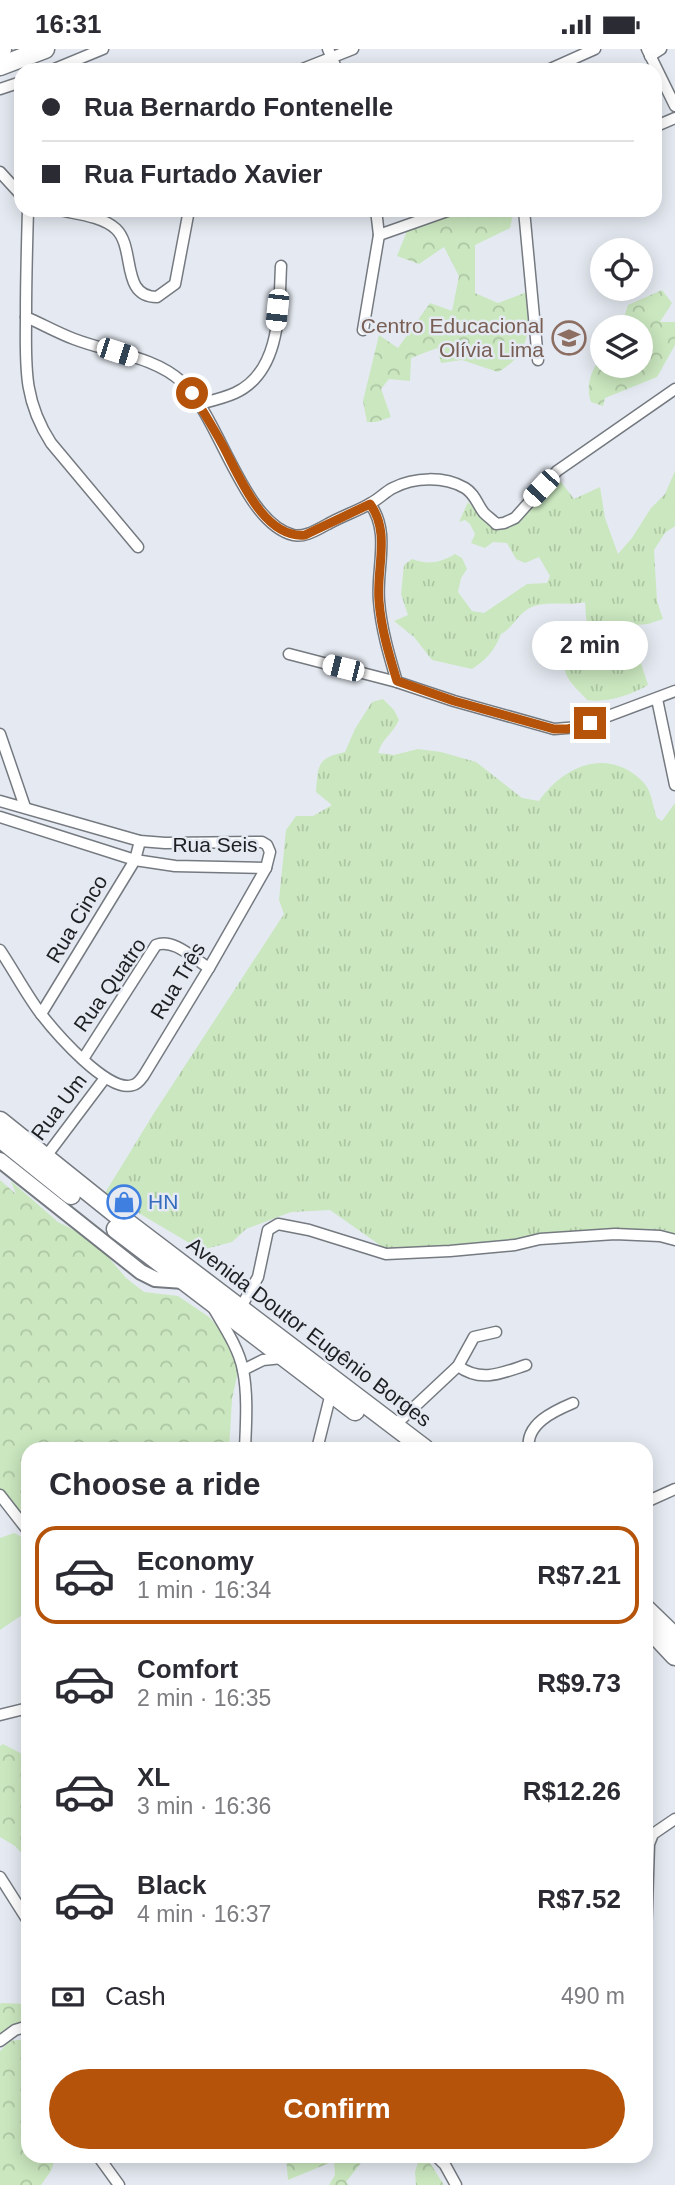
<!DOCTYPE html>
<html lang="en">
<head>
<meta charset="utf-8">
<style>
  body { margin:0; font-family:Arial,sans-serif; background:#f7f7f7; color:#2b2b33; height:100vh; display:flex; flex-direction:column; font-size:26px; white-space:nowrap }
  * { box-sizing:border-box; margin:0 }
  p { font-size:23px; color:#7c7c81 }
  .icon { flex:none; width:38px; height:38px; fill:none; stroke:currentColor; stroke-width:2; stroke-linecap:round; stroke-linejoin:round }
  .map { position:relative; flex:1; overflow:hidden }
  .sheet { position:absolute; left:21px; top:1393px; width:632px; height:721px; display:flex; flex-direction:column; background:#fff; border-radius:21px; box-shadow:0 4px 18px #0003 }
  .sheet>* { flex:none }
  .banner { position:absolute; left:14px; top:14px; width:648px; height:154px; border-radius:21px; box-shadow:0 4px 18px #0003; display:grid; align-content:center; height:154px; padding:0 28px; background:#fff }
  .tools { position:absolute; left:590px; top:189px; display:grid; gap:14px }
  .tools a { display:grid; place-items:center; width:63px; height:63px; border-radius:50%; background:#fff; box-shadow:0 4px 18px #0003; font-size:35px }
  .end { position:absolute; width:32px; height:32px; margin:-16px; border:9px solid #b45309; background:#fff; box-shadow:0 0 0 4px #fff }
  .from { border-radius:50% }
  .bubble { position:absolute; height:49px; border-radius:24px; background:#fff; box-shadow:0 4px 18px #0003; font-size:23px; font-weight:700; line-height:49px; text-align:center }
  .car { position:absolute; width:21px; height:42px; margin:-21px -10px; border-radius:9px; box-shadow:0 0 5px 2px #0007; background:linear-gradient(#fff 24%,#345 0 40%,#fff 0 76%,#345 0 86%,#fff 0) }
  .banner b { display:flex; align-items:center; gap:24px; height:66px; font-size:26px }
  .banner b+b { border-top:2px solid #e1e1e2 }
  .banner i { width:18px; height:18px; background:#2b2b33 }
  ul { padding:0; list-style:none }
  li { display:flex; align-items:center; gap:21px; height:98px; margin:0 14px 10px; padding:0 14px; border:4px solid transparent; border-radius:21px }
  li div { flex:1 }
  li b { display:block; font-size:26px }
  li em { font-style:normal; font-weight:700 }
  li.active { border-color:#b45309 }
  li>.icon { width:63px; height:63px; stroke-width:1.5 }
  h2 { padding:0 28px; font-size:32px; line-height:84px }
  .pay { display:flex; align-items:center; gap:18px; height:77px; padding:0 28px; font-size:26px }
  .pay p { margin-inline-start:auto }
  .button { display:flex; gap:14px; margin-top:auto; padding:14px 28px }
  .button a { flex:1; height:80px; border-radius:42px; background:#b45309; color:#fff; font-size:28px; font-weight:700; line-height:80px; text-align:center }
  .status { display:flex; justify-content:space-between; align-items:center; height:49px; padding:0 35px; background:#fff; direction:ltr }
  .status svg { height:19px; fill:currentColor }
  .map>svg:first-child { display:block }
  .green { fill:#cae7bf }
  .forest { fill:url(#forest-crowns) }
  .park { fill:url(#park-tufts) }
  .lines { fill:none; stroke-linecap:round; stroke-linejoin:round }
  .street-casing { stroke:#757a81; stroke-width:13 }
  .secondary-casing { stroke:#757a81; stroke-width:18 }
  .highway-casing { stroke:#757a81; stroke-width:21 }
  .street { stroke:#fff; stroke-width:10 }
  .secondary { stroke:#fff; stroke-width:14 }
  .highway { stroke:#fff; stroke-width:18 }
  .route { stroke:#b45309; stroke-width:9 }
  .labels { text-anchor:middle; stroke-width:5; stroke-linejoin:round; paint-order:stroke }
  .education-label { font-size:21px; fill:#785e54; stroke:#e5eaf2; text-anchor:end }
  .street-label { font-size:21px; fill:#1d1f22; stroke:#e5eaf2 }
  .shop-label { font-size:21px; fill:#366cbe; stroke:#e5eaf2; text-anchor:start }
</style>
</head>
<body>
<div class="status"><b>16:31</b><svg viewBox="0 0 49 12"><path d="M0 12V9h3v3zM5 12V6h3v6zM10 12V3h3v9zM15 12V0h3v12zM26 1h20v11H26zM47 4h2v5h-2z"/></svg></div>
<div class="map">
<svg width="675" height="2136" viewBox="0 0 675 2136">
  <defs>
    <pattern id="forest-crowns" width="20" height="18" patternUnits="userSpaceOnUse" patternTransform="scale(1.75)"><rect width="20" height="18" fill="#cae7bf"/><path d="M2 6a3 3 0 1 1 6 0M12 15a3 3 0 1 1 6 0" fill="none" stroke="#adc6a4"/></pattern>
    <pattern id="park-tufts" width="24" height="20" patternUnits="userSpaceOnUse" patternTransform="scale(1.75)"><rect width="24" height="20" fill="#cae7bf"/><path d="M3 7l-1-3M5 7V3M7 7l1-3M15 17l-1-3M17 17v-4M19 17l1-3" fill="none" stroke="#adc6a4"/></pattern>
  </defs>
  <rect width="100%" height="100%" fill="#e5eaf2"/>
  <polygon class="green" points="14,1484 28,1491 28,1562 0,1581 0,1489"/>
  <g class="forest">
    <path d="M468,161h46l-4,18 -35,17v48l23,10 29,-11c3,35 5,61 -29,80l-36,-12 -21,3 -4,-15 -26,10 -1,23 -21,-2 -8,10 10,28 -15,5h-9l-4,-21 16,-66 19,13 32,-45 22,8 7,-35 -15,-29 -25,17 -22,-8 10,-25z"/>
    <path d="M662,241l10,13 -12,19h15v23l-18,32 -52,21 -2,8 -12,-4c-6,-18 1,-32 11,-47v11h38v-39h-19l7,-22z"/>
    <polygon points="0,1131 16,1145 11,1132 58,1173 94,1191 126,1229 144,1243 178,1247 209,1268 217,1277 230,1299 238,1322 232,1350 229,1400 28,1400 28,1477 0,1441"/>
    <polygon points="3,1695 28,1708 28,1811 15,1797 0,1788 0,1697"/>
    <polygon points="2,1954 27,1955 28,1972 11,1980 0,1988 0,1955"/>
    <polygon points="28,1990 28,2107 56,2107 51,2122 41,2136 0,2136 0,2002 10,1992"/>
    <polygon points="286,2107 373,2107 361,2114 346,2133 349,2136 329,2136 335,2126 334,2112 288,2131"/>
    <polygon points="420,2107 428,2111 444,2136 416,2136 415,2123"/>
  </g>
  <g class="park">
    <path d="M675,422v55l-10,7 -11,17 3,51 6,18 -15,5 -24,2 -1,10 15,18 10,31c-17,10 -41,18 -61,15 -6,-7 -14,-14 -19,-22 -11,-17 6,-38 19,-49l-2,-27c-18,5 -43,-4 -60,9 -9,7 -13,17 -24,23 -6,16 -15,26 -29,35l-40,-9 -18,-23 -20,-16 14,-6 -7,-21 3,-29 8,-6c16,6 28,4 43,-5l7,4 5,11 -6,9 -3,14 14,19 12,2 43,-29 20,-1 3,-7 -11,-19 -14,6 -9,-4 -9,-16 -14,-1 -8,6 -14,-5 4,-9 -5,-10 -5,-4 -6,2 9,-20 14,14 26,5c16,-17 29,-35 53,-39l13,17 26,-12 5,31 13,36 14,-16 19,-30 14,-14z"/>
    <path d="M383,650l11,11 5,10c-6,13 -17,19 -21,33l16,2 24,-6 23,3 35,10 46,36 17,3c26,-37 71,-54 105,-18 9,10 8,24 13,35l5,3 13,-18v432l-11,-5 -127,6 -71,11 -68,4 -14,-3 -54,-38 -39,2 -45,17 -14,13 -31,8 -96,-57 49,-80 130,-199 -5,-14 7,-70 10,-14h17l19,-11 -16,-13c2,-27 1,-34 29,-40l10,-23 17,-27z"/>
  </g>
  <g class="lines">
    <defs>
      <g id="street">
        <polyline points="328,0 337,21"/>
        <polyline points="647,0 675,57"/>
        <polyline points="650,7 661,0"/>
        <polyline points="52,21 103,0"/>
        <polyline points="300,21 353,0"/>
        <polyline points="548,21 595,0"/>
        <polyline points="0,40 21,33"/>
        <polyline points="654,78 675,69"/>
        <polyline points="0,123 21,146"/>
        <path d="M28,161c-1,34 -2,68 -2,103 0,50 -4,85 25,130l87,104"/>
        <path d="M59,161c17,4 43,6 57,19 20,19 4,68 41,68l18,-13 14,-74"/>
        <polyline points="524,161 538,311"/>
        <polyline points="379,186 450,161"/>
        <path d="M26,268c16,7 32,16 48,22 36,14 80,17 108,43 38,36 61,140 111,153 12,3 25,-6 35,-11 14,-8 30,-13 43,-21 8,-4 14,-11 22,-15 21,-11 51,-12 72,0 10,6 12,16 19,25 4,4 9,7 12,11l8,-1 11,-5 42,-47 118,-82"/>
        <polyline points="363,281 379,186 376,161"/>
        <path d="M199,355c12,-3 25,-6 36,-11 46,-21 44,-84 46,-127"/>
        <path d="M370,455c21,28 6,65 9,97 2,27 10,54 18,81"/>
        <polyline points="289,605 397,633 454,652 554,680 579,678 675,642"/>
        <polyline points="657,650 675,736"/>
        <polyline points="0,685 25,758"/>
        <path d="M0,752l140,40 25,2 97,-1 5,3 3,7 -4,16 -57,100 -65,107c-3,4 -6,9 -11,10 -25,9 -78,-53 -92,-71 -15,-20 -27,-43 -41,-64"/>
        <polyline points="0,768 135,811 175,817 266,819"/>
        <polyline points="41,965 135,811 140,792"/>
        <path d="M83,1010l73,-114c18,-7 38,14 53,23"/>
        <polyline points="44,1110 105,1029"/>
        <polyline points="241,1258 258,1228 268,1181 278,1175 309,1181 386,1205 450,1202 515,1196 540,1190 615,1185 660,1187 675,1191"/>
        <path d="M214,1260c11,19 25,40 29,61 5,25 3,54 2,79"/>
        <path d="M458,1317c23,17 44,7 68,-1"/>
        <polyline points="243,1321 263,1311 282,1309"/>
        <polyline points="394,1377 458,1317 474,1288 496,1283"/>
        <polyline points="317,1400 331,1344"/>
        <path d="M529,1400c-4,-25 25,-38 44,-46"/>
        <polyline points="0,1446 28,1482"/>
        <polyline points="646,1453 675,1440"/>
        <polyline points="0,1666 28,1659"/>
        <polyline points="0,1828 28,1872"/>
        <polyline points="646,1888 649,1795 653,1785 675,1770"/>
        <polyline points="0,1992 15,1981 28,1977"/>
        <polyline points="98,2107 119,2136"/>
        <polyline points="436,2107 445,2116 456,2136"/>
      </g>
      <polyline id="secondary" points="0,1111 141,1223 155,1230 184,1232"/>
      <g id="highway">
        <polyline points="0,1 2,0"/>
        <polyline points="0,17 45,0"/>
        <polyline points="0,1072 121,1169 425,1400"/>
        <polyline points="0,1089 71,1146"/>
        <polyline points="116,1180 355,1362"/>
        <polyline points="646,1560 675,1588"/>
        <polyline points="646,1576 675,1607"/>
      </g>
    </defs>
    <use href="#street" class="street-casing"/>
    <use href="#secondary" class="secondary-casing"/>
    <use href="#highway" class="highway-casing"/>
    <use href="#street" class="street"/>
    <use href="#secondary" class="secondary"/>
    <use href="#highway" class="highway"/>
  </g>
  <g class="lines">
    <path class="route" d="M192,344c10,17 21,34 30,51 17,31 41,95 83,91l65,-31c21,28 6,65 9,97 2,27 10,54 18,80l57,20 100,28h13l23,-6"/>
  </g>
  <defs>
    <symbol id="school-ring" viewBox="-11 -11 22 22"><circle r="9.5" fill="#e5eaf2" stroke="#8d6e63" stroke-width="1.5"/><path d="M0-5L7-2L0 1L-7-2ZM-4 1L0 2.5L4 1V4Q0 6-4 4Z" fill="#8d6e63"/></symbol>
    <symbol id="shop-ring" viewBox="-11 -11 22 22"><circle r="9.5" fill="#e5eaf2" stroke="#3f7fe0" stroke-width="1.5"/><path d="M-5-2.5h2.3a2.7 3.5 0 0 1 5.4 0H5L5.5 6h-11ZM-1.5-2.5h3a1.5 2.3 0 0 0-3 0Z" fill="#3f7fe0"/></symbol>
  </defs>
  <g fill-rule="evenodd">
    <use href="#school-ring" x="550" y="270" width="38" height="38"/>
    <use href="#shop-ring" x="105" y="1134" width="38" height="38"/>
  </g>
  <g class="labels">
    <g class="education-label">
      <text x="544" y="284">Centro Educacional<tspan x="544" dy="24">Olívia Lima</tspan></text>
    </g>
    <g class="street-label">
      <text x="215" y="803">Rua Seis</text>
      <text transform="translate(77 870) rotate(-59)" y="7">Rua Cinco</text>
      <text transform="translate(178 932) rotate(-59)" y="7">Rua Três</text>
      <text transform="translate(110 936) rotate(-55)" y="7">Rua Quatro</text>
      <text transform="translate(59 1058) rotate(-53)" y="7">Rua Um</text>
      <text transform="translate(309 1283) rotate(37)" y="7">Avenida Doutor Eugênio Borges</text>
    </g>
    <g class="shop-label">
      <text x="148" y="1160">HN</text>
    </g>
  </g>
</svg>
<div class="tools">
<a><svg class="icon" aria-label="locate" viewBox="0 0 24 24"><circle cx="12" cy="12" r="6"/><path d="M12 2v4M12 18v4M2 12h4M18 12h4"/></svg></a>
<a><svg class="icon" aria-label="layers" viewBox="0 0 24 24"><path d="M12 4l9 5-9 5-9-5zM3 14l9 5 9-5"/></svg></a>
</div>
<i class="end from" style="left:192px;top:344px"></i>
<i class="end" style="left:590px;top:674px"></i>
<div class="bubble" style="left:532px;top:572px;width:116px">2 min</div>
<i class="car" style="left:277px;top:261px;rotate:186deg"></i>
<i class="car" style="left:117px;top:303px;rotate:108deg"></i>
<i class="car" style="left:541px;top:439px;rotate:223deg"></i>
<i class="car" style="left:343px;top:619px;rotate:284deg"></i>
<div class="banner">
<b><i class="from"></i>Rua Bernardo Fontenelle</b>
<b><i></i>Rua Furtado Xavier</b>
</div>
<section class="sheet">
<h2>Choose a ride</h2>
<ul>
<li class="active"><svg class="icon" aria-label="car" viewBox="0 0 24 24"><path d="M5 17H2v-5l4-1 3-4h7l3 4 3 1v5h-3M9 17h6M6 11h13"/><circle cx="7" cy="17" r="2"/><circle cx="17" cy="17" r="2"/></svg><div><b>Economy</b><p>1 min · 16:34</p></div><em>R$7.21</em></li>
<li><svg class="icon" aria-label="car" viewBox="0 0 24 24"><path d="M5 17H2v-5l4-1 3-4h7l3 4 3 1v5h-3M9 17h6M6 11h13"/><circle cx="7" cy="17" r="2"/><circle cx="17" cy="17" r="2"/></svg><div><b>Comfort</b><p>2 min · 16:35</p></div><em>R$9.73</em></li>
<li><svg class="icon" aria-label="car" viewBox="0 0 24 24"><path d="M5 17H2v-5l4-1 3-4h7l3 4 3 1v5h-3M9 17h6M6 11h13"/><circle cx="7" cy="17" r="2"/><circle cx="17" cy="17" r="2"/></svg><div><b>XL</b><p>3 min · 16:36</p></div><em>R$12.26</em></li>
<li><svg class="icon" aria-label="car" viewBox="0 0 24 24"><path d="M5 17H2v-5l4-1 3-4h7l3 4 3 1v5h-3M9 17h6M6 11h13"/><circle cx="7" cy="17" r="2"/><circle cx="17" cy="17" r="2"/></svg><div><b>Black</b><p>4 min · 16:37</p></div><em>R$7.52</em></li>
</ul>
<div class="pay"><svg class="icon" aria-label="cash" viewBox="0 0 24 24"><path d="M3 7h18v10H3z"/><circle cx="12" cy="12" r="2"/></svg>Cash<p>490 m</p></div>
<div class="button"><a>Confirm</a></div>
</section>
</div>
</body>
</html>
